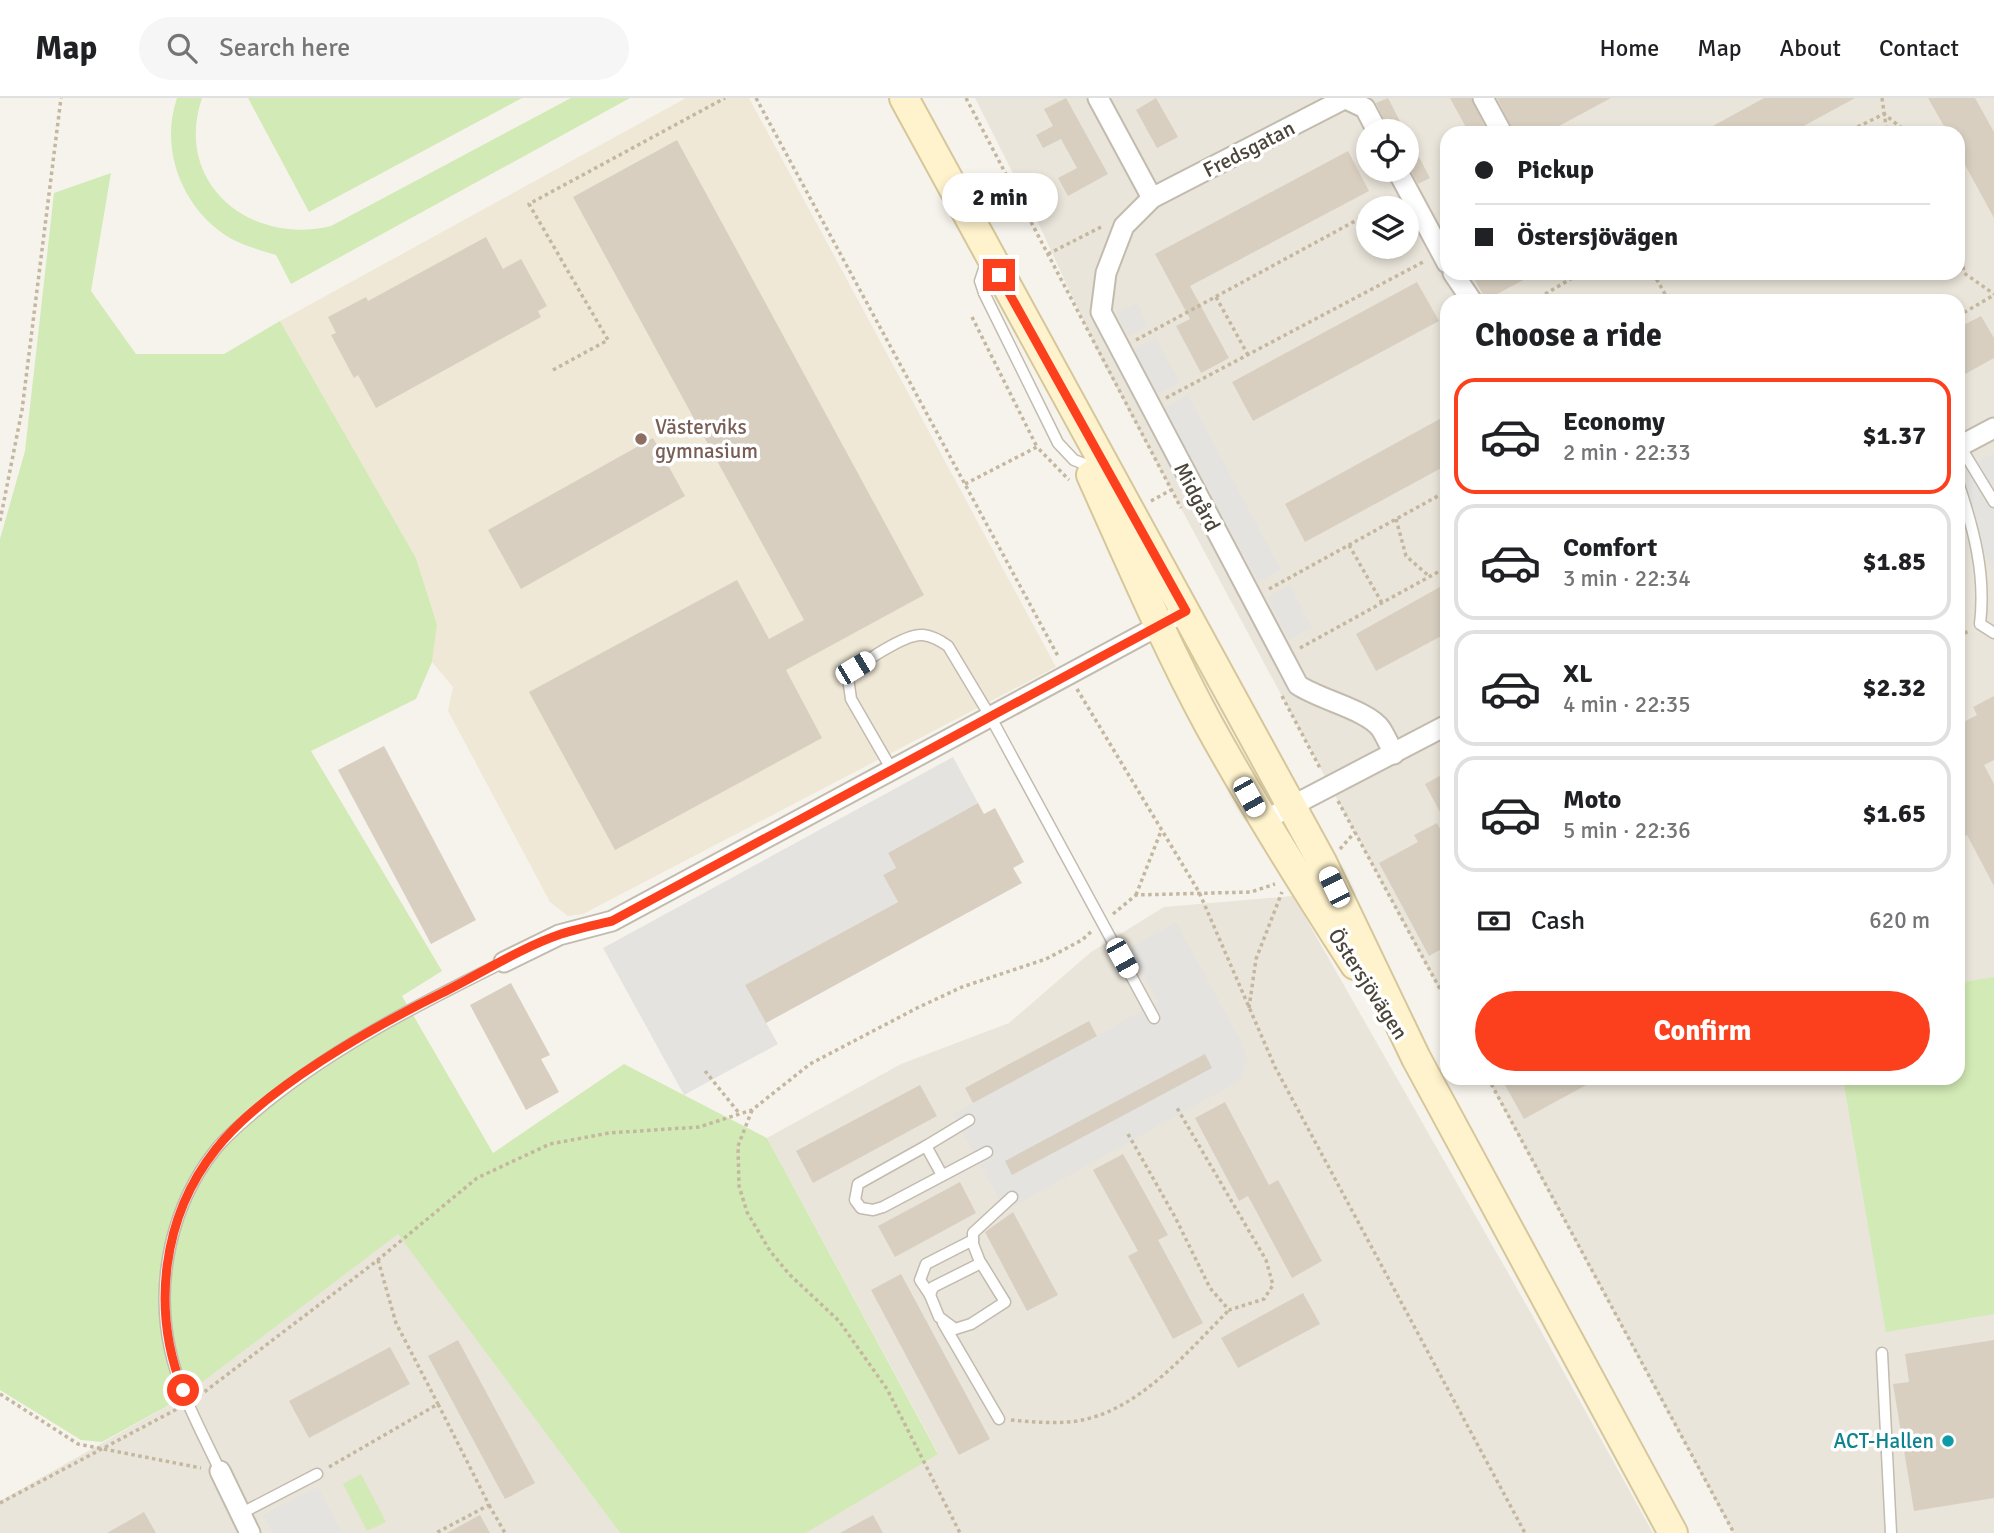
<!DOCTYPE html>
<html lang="en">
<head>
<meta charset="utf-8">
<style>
  body { margin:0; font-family:Signika,sans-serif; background:#f6f6f6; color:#202124; height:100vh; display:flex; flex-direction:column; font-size:26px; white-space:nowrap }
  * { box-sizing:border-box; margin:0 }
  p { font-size:23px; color:#757577 }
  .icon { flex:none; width:38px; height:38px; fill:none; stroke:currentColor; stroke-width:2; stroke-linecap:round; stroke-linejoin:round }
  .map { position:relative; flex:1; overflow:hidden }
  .side { position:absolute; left:1440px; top:196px; width:525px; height:791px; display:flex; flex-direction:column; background:#fff; border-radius:21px; box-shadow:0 4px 10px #0003 }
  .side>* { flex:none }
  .top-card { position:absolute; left:1440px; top:28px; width:525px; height:154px; border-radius:21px; box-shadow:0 4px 10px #0003; display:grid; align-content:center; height:154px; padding:0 35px; background:#fff }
  .tools { position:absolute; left:1356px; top:21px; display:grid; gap:14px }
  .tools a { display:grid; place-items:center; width:63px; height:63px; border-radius:50%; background:#fff; box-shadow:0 4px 10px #0003; font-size:35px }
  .end { position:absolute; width:32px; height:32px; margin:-16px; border:9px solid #fc3f1d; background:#fff; box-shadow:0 0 0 4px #fff }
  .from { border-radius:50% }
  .bubble { position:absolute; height:49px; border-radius:24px; background:#fff; box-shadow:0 4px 10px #0003; font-size:23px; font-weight:700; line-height:49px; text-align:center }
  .car { position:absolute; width:21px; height:42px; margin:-21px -10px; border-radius:9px; box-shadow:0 0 5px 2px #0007; background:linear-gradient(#fff 24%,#345 0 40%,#fff 0 76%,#345 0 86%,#fff 0) }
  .top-card b { display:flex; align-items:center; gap:24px; height:66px; font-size:26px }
  .top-card b+b { border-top:2px solid #e0e0e0 }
  .top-card i { width:18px; height:18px; background:#202124 }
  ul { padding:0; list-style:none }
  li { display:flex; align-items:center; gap:21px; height:116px; margin:0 14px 10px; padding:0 21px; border:4px solid #e0e0e0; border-radius:21px }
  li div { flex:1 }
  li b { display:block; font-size:26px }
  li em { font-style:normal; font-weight:700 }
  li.selected { border-color:#fc3f1d }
  li>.icon { width:63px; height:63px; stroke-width:1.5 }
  h2 { padding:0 35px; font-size:32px; line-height:84px }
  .pay { display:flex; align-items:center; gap:18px; height:77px; padding:0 35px; font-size:26px }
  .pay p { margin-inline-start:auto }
  .button { display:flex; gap:14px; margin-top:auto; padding:14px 35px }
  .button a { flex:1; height:80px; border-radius:42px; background:#fc3f1d; color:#fff; font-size:28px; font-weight:700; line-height:80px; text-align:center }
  header { display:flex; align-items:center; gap:42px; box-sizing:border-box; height:98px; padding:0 35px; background:#fff; border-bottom:2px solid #e0e0e0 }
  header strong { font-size:33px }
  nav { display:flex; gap:38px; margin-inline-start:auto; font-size:24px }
  .search { width:490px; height:63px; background:#f6f6f6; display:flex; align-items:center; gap:18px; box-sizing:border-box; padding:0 24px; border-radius:38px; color:#757577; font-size:26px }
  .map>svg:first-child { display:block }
  .residential { fill:#eae5da; fill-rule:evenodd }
  .education { fill:#efe8d6 }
  .green { fill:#d2eab5 }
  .parking { fill:#e5e3e0 }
  .building { fill:#d8cfc1 }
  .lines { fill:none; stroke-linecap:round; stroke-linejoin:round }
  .lane-casing { stroke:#c2bbae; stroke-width:13 }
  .street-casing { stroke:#c2bbae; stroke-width:23 }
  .secondary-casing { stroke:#d6c79b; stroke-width:32 }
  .path { stroke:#c4b79f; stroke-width:3.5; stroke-dasharray:3.5 3.5; stroke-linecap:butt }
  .lane { stroke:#fff; stroke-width:10 }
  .street { stroke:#fff; stroke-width:19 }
  .secondary { stroke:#fff3cd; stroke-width:28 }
  .route { stroke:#fc3f1d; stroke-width:9 }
  .education-dot { fill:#8d6e63; stroke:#fff; stroke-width:2.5 }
  .culture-dot { fill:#0f9aa8; stroke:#fff; stroke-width:2.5 }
  .labels { text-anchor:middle; stroke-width:7; stroke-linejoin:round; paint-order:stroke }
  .street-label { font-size:21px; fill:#4b4439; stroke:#fff }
  .education-label { font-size:21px; fill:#785e54; stroke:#fff; text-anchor:start }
  .culture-label { font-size:21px; fill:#0d838f; stroke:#fff; text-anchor:end }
</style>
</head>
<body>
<header>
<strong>Map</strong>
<div class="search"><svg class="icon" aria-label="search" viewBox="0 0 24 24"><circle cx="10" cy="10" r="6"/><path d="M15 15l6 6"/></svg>Search here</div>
<nav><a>Home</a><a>Map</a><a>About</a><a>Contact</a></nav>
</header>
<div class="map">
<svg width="1994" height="1435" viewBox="0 0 1994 1435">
  <rect width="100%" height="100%" fill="#f6f3ec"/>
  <g class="residential">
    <path d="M975,0h1019v1435h-261l-246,-455h471v-777h-511v703l-346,-645 -60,-130zM1368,33h39v39h-39zM1447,35h511v140h-511zM1368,110h39v39h-39z"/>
    <polygon points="1293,798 1531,1215 1653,1435 806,1435 938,1355 767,1040 901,966 1009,925 1091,854 1164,809"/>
    <polygon points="398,1135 620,1435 0,1435 0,1403 180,1301"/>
  </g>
  <polygon class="education" points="686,0 749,0 1056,569 583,816 568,818 550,804 448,613 453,589 432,564 437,525 416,460 280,223"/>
  <g class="green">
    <path d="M177,0h25c-29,85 48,148 129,128l240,-128h59l-339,186 -15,-29c-16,-5 -32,-9 -46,-17 -47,-28 -71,-88 -53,-140z"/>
    <polygon points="248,0 522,0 309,114"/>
    <polygon points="111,75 91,193 136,256 224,256 280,223 416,460 437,526 432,564 416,601 311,653 442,873 402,898 493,1055 624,966 767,1040 938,1356 806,1435 620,1435 398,1136 180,1301 102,1344 81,1342 0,1292 0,441 25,353 54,95"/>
    <polygon points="1994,879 1994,1216 1886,1234 1843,980 1958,980 1958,885"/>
    <polygon points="361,1376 386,1424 367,1433 343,1386"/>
  </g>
  <g class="parking">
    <polygon points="1137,205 1148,228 1128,238 1116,215"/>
    <polygon points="1155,240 1180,284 1158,296 1133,252"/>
    <polygon points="1188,297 1281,472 1258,484 1165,310"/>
    <polygon points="1994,355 1994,474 1958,402 1958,374"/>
    <polygon points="1290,487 1312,530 1289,542 1267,499"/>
    <polygon points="953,659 978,705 888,755 896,770 883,777 898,804 745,887 778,946 684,997 603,850"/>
    <polygon points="1176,824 1242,945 1247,961 1241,982 1005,1113 953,1016 1158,904 1129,850"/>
    <polygon points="318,1389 342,1435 273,1435 263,1417"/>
  </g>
  <g class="building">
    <polygon points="1066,0 1108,76 1068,98 1058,80 1077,70 1061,41 1043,50 1036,37 1053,28 1044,11"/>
    <polygon points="1156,0 1178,39 1157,50 1136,12"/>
    <polygon points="1388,0 1405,33 1389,33 1376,5"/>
    <polygon points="1450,0 1471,0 1488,35 1469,35"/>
    <polygon points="1497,0 1611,0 1546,35 1514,35"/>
    <polygon points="1764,0 1855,0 1791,35 1700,35"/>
    <polygon points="1928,0 1975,0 1994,34 1994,120 1958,54 1958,35 1948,35"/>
    <polygon points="1407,36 1430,80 1418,86 1407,65"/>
    <polygon points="677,42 924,497 786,572 822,640 615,752 529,594 737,482 769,541 804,522 573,99"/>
    <polygon points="1348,53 1369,93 1190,188 1229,260 1201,275 1176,228 1190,221 1155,156"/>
    <polygon points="486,139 503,171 521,161 547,208 538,213 541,219 376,310 358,277 354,280 331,237 336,235 328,219 366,199 368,203"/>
    <polygon points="1471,175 1536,175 1486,202"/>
    <polygon points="1417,184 1439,223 1253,323 1232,284"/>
    <polygon points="1981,218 1994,240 1994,260 1958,280 1958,230"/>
    <polygon points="1447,317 1447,367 1305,444 1285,406"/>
    <polygon points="653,340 685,398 521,491 488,432"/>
    <polygon points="1447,485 1447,535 1376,573 1356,536"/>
    <polygon points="1994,598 1994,662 1984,667 1994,686 1994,788 1967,737 1958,741 1958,627 1977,617 1973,609"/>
    <polygon points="384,648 476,822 431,846 338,672"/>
    <polygon points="1447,674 1447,727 1425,686"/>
    <polygon points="978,705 984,716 995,710 1024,764 1013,770 1022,785 766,925 745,887 898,804 883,777 896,770 888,755"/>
    <polygon points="1437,725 1447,745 1447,848 1429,858 1379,765 1418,744 1414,737"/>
    <polygon points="511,885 550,957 541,961 559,994 526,1012 470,907"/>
    <polygon points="1089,923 1097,938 973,1005 965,990"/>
    <polygon points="1205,956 1212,970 1012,1077 1005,1063"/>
    <polygon points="1501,980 1599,980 1524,1021"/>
    <polygon points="920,987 937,1018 813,1085 796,1053"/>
    <polygon points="1225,1004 1269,1087 1278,1082 1322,1163 1292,1180 1248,1098 1239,1103 1195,1020"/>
    <polygon points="1123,1056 1168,1137 1158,1142 1203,1225 1173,1241 1128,1158 1138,1153 1093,1072"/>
    <polygon points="960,1084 976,1115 895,1159 878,1128"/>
    <polygon points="1013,1114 1058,1197 1027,1213 985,1134"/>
    <polygon points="901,1176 990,1341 959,1357 871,1192"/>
    <polygon points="1303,1195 1320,1226 1238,1270 1221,1240"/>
    <polygon points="458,1242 535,1385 505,1401 428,1258"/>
    <polygon points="1994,1242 1994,1400 1914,1413 1893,1286 1909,1284 1905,1256"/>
    <polygon points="390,1249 410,1286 309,1340 289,1303"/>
    <polygon points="144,1414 156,1435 107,1435"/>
    <polygon points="480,1417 490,1435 447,1435"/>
    <polygon points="873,1417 883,1435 840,1435"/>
  </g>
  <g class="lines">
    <defs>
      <g id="lane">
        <polyline points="987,162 980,183 984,195 1058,345 1074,362 1087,367"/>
        <polyline points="1960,348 1994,404"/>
        <path d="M1958,384c16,48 28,92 22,142l14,9"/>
        <path d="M892,672l-41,-71 -3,-21c10,-14 58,-45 75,-43 10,1 18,6 25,11l42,70 164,302"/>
        <polyline points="926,1048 969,1022"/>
        <polyline points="942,1077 926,1048 858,1086 855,1102 861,1110 873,1112 883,1109 987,1054"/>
        <polyline points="981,1165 933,1189 930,1197 939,1219 955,1231 971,1226 1005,1204 981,1165 980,1164 973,1146 973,1135 1012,1099"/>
        <polyline points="930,1197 920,1182 926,1166 973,1142"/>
        <polyline points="943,1225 999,1321"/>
        <polyline points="1882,1255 1891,1435"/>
        <path d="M220,1373c-18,-39 -41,-79 -50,-122 -15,-69 2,-145 46,-200 15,-18 33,-32 51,-47 72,-58 155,-99 237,-140"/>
        <polyline points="240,1416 317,1376"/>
      </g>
      <g id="street">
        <polyline points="1098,0 1152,100"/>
        <path d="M1346,0l-194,100 -28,28 -5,13 -13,34 -5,39 197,373c22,15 70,25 83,44 5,8 9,17 13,25"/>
        <polyline points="1483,0 1502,35"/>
        <polyline points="1346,1 1365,10 1377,33"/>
        <polyline points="1397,72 1447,165"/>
        <polyline points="1453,175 1472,203"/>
        <polyline points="1958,349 1994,330"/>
        <polyline points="1263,723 1447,627"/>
        <polyline points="504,864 559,837 612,823 1186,513"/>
        <polyline points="220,1373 250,1435"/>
      </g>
      <g id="secondary">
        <polyline points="904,0 1322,764 1416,960 1673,1435"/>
        <path d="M1091,377c38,84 74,169 118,250 45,82 95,161 146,240"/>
      </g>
    </defs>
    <use href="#lane" class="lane-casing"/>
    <use href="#street" class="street-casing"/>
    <use href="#secondary" class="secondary-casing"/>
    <g class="path">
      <polyline points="756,0 1059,560"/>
      <polyline points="966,0 1181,410"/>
      <polyline points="1882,0 1887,35"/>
      <polyline points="1845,35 1884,16 1908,35"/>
      <polyline points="1379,110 1392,103"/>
      <polyline points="1958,127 1964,175 1994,196"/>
      <polyline points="1048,156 1103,128"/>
      <polyline points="1653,175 1669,203"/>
      <polyline points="1216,199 1248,257"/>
      <polyline points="1533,203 1581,175"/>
      <polyline points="1958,218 1994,197"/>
      <polyline points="972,219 1037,349"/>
      <polyline points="1136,242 1368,116"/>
      <polyline points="553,272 608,242 529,106 725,0"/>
      <polyline points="1166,300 1425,163"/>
      <polyline points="965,386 1037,349 1069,382"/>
      <polyline points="1151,403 1171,392"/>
      <polyline points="1396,421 1406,458 1430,479"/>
      <polyline points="0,423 22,312 61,0"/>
      <polyline points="1349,447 1382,505"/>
      <polyline points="1269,491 1447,393"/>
      <polyline points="1958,538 1969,533"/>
      <polyline points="1300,550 1447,469"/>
      <polyline points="1077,591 1199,794 1275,969 1525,1435"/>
      <polyline points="1282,598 1321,672"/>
      <polyline points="1338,703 1447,904"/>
      <polyline points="1340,751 1355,734"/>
      <polyline points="1136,797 1161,733"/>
      <polyline points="1113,816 1136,797 1251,794 1275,786"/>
      <polyline points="1249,910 1256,861 1282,794"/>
      <polyline points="705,973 739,1015"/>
      <polyline points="1488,980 1734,1435"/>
      <polyline points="752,1012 738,1048 739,1088 747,1114 770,1153 789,1176 839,1223 887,1291 960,1435"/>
      <polyline points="1128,1036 1175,1119 1210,1190 1229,1212 1264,1201 1273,1187 1266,1162 1177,1010"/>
      <polyline points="378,1162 396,1225 438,1306"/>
      <polyline points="0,1296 78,1346 201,1370"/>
      <polyline points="199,1298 374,1165 477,1080 550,1046 609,1035 699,1029 752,1012 810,966 917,910 962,889 1046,861 1082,842 1093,832"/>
      <path d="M1011,1322c22,2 44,4 66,1 62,-10 110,-69 152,-111"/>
      <polyline points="329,1369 438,1306 489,1407 436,1435"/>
      <polyline points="0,1405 177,1311"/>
      <polyline points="489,1407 505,1435"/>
    </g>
    <use href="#lane" class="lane"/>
    <use href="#street" class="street"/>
    <use href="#secondary" class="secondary"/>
  </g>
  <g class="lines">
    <path class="route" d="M183,1292c-32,-80 -21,-173 33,-241 47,-60 157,-122 226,-156 38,-19 78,-45 119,-59 16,-5 34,-9 51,-13l574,-310 -187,-336"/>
  </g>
  <circle class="education-dot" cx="641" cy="341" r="7"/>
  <circle class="culture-dot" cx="1948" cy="1343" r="7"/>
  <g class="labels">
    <g class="street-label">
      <text transform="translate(1249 51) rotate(-27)" y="7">Fredsgatan</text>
      <text transform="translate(1197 399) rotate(62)" y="7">Midgård</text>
      <text transform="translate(1368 886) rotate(57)" y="7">Östersjövägen</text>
    </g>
    <g class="education-label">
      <text x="655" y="336">Västerviks<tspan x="655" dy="24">gymnasium</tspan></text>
    </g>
    <g class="culture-label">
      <text x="1934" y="1350">ACT-Hallen</text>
    </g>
  </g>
</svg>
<div class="tools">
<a><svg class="icon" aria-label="locate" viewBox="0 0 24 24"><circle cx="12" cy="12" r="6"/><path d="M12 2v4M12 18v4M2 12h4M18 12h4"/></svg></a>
<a><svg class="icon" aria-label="layers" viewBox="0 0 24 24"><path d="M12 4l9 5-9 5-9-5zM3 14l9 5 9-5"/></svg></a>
</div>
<i class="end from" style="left:183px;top:1292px"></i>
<i class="end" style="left:999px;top:177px"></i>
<div class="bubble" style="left:942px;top:75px;width:116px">2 min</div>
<i class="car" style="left:855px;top:570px;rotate:59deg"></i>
<i class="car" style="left:1249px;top:699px;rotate:151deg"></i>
<i class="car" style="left:1334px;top:789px;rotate:334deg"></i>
<i class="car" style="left:1122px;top:860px;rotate:151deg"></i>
<div class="top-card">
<b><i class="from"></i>Pickup</b>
<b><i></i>Östersjövägen</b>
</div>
<section class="side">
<h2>Choose a ride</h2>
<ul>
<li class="selected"><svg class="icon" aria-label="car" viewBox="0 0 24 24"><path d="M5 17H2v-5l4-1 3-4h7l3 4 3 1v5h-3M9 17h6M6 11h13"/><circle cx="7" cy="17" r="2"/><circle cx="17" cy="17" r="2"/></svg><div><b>Economy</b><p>2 min · 22:33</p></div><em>$1.37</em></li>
<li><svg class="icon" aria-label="car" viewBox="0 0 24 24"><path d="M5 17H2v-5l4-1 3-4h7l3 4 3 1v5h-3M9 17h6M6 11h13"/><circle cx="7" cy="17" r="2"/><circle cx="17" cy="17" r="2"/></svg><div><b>Comfort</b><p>3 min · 22:34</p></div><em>$1.85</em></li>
<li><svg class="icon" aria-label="car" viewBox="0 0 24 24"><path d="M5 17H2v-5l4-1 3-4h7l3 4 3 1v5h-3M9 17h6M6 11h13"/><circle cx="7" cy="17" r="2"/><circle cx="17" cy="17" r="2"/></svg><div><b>XL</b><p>4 min · 22:35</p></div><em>$2.32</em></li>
<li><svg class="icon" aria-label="car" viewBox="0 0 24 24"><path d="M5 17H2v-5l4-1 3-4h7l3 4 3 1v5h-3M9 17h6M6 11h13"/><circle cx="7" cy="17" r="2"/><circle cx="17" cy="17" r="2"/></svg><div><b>Moto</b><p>5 min · 22:36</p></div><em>$1.65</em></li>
</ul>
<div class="pay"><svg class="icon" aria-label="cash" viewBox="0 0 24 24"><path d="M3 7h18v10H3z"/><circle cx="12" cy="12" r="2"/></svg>Cash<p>620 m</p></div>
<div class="button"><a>Confirm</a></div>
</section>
</div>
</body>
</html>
